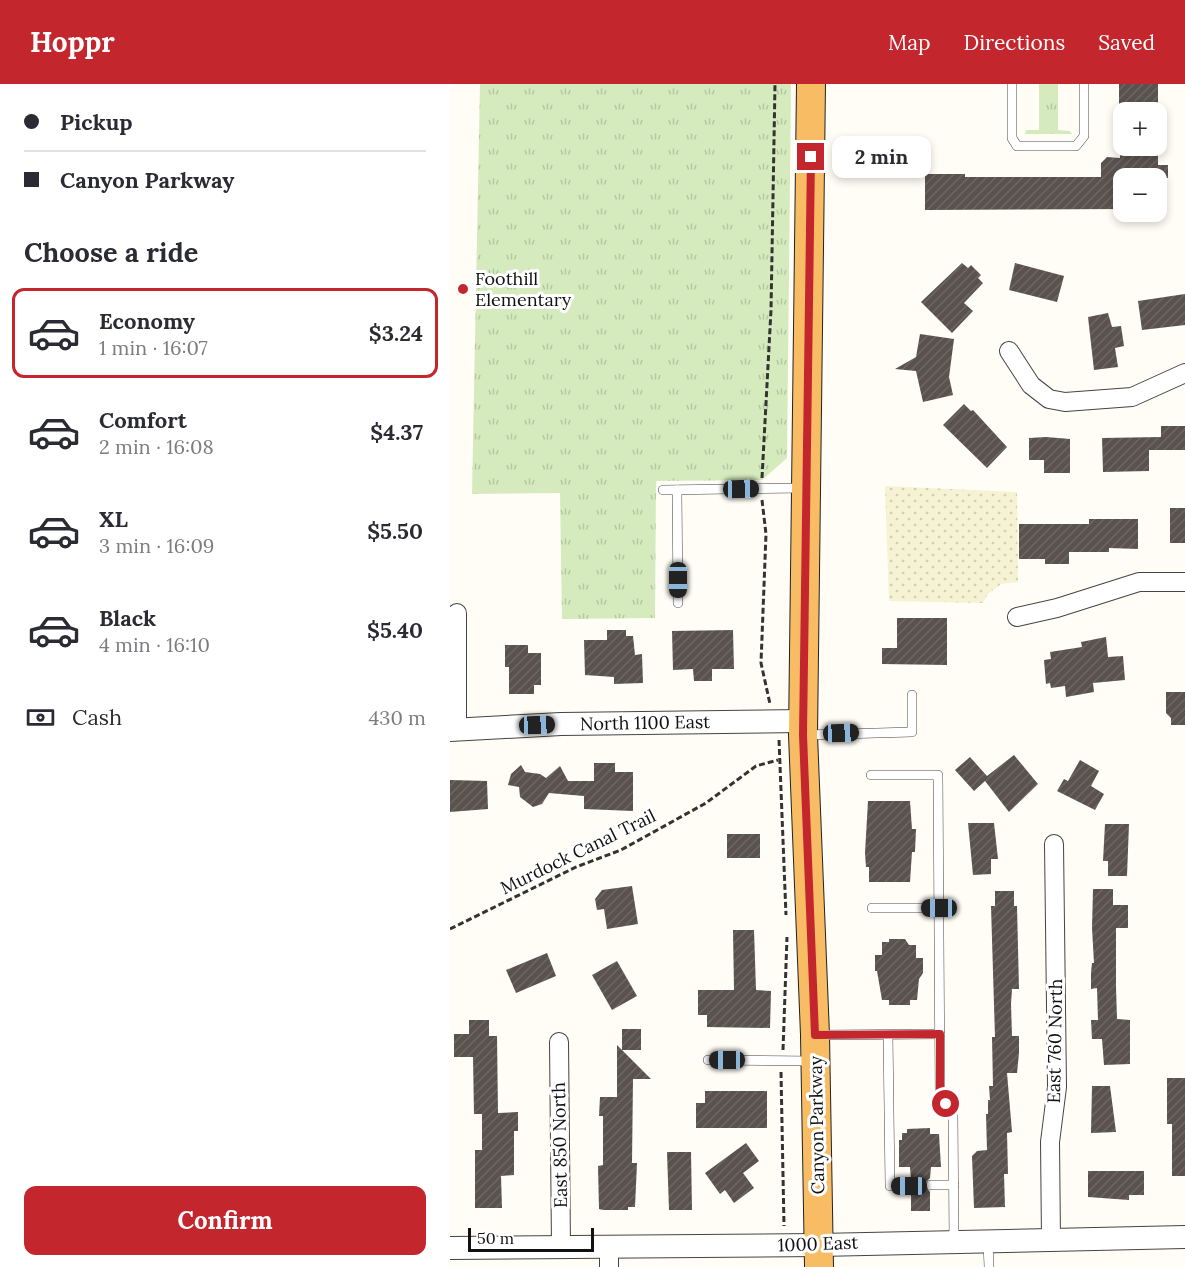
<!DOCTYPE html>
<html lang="en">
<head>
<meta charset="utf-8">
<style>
  body { margin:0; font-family:Lora,serif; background:#f2f2f3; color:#2b2b33; height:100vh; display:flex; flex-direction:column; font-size:22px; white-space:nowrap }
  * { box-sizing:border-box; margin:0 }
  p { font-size:20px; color:#7c7c81 }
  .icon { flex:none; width:33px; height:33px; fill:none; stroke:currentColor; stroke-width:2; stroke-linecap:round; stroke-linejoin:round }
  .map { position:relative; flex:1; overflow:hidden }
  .drawer { display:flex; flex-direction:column; background:#fff; width:450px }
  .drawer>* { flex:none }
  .banner { display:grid; align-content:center; height:132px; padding:0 24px; background:#fff }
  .buttons { position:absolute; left:663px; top:18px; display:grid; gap:12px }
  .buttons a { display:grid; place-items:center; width:54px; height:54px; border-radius:12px; background:#fff; box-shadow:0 3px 9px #0003; font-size:30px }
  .scale { position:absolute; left:18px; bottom:15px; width:126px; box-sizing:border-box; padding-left:6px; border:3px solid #111; border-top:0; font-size:16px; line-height:21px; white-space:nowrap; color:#111; -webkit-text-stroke:4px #fff; paint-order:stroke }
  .end { position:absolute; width:27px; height:27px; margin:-14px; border:8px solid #c4262e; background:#fff; box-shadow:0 0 0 3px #fff }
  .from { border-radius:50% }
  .bubble { position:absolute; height:42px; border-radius:12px; background:#fff; box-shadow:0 3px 9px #0003; font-size:20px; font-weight:700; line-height:42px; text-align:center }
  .car { position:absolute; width:18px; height:36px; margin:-18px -9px; border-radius:8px; box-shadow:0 0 4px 2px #0007; background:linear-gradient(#222 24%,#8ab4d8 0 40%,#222 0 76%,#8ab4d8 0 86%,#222 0) }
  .banner b { display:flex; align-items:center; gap:21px; height:57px; font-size:22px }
  .banner b+b { border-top:2px solid #e1e1e2 }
  .banner i { width:15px; height:15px; background:#2b2b33 }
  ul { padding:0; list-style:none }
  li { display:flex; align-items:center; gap:18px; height:90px; margin:0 12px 9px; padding:0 12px; border:3px solid transparent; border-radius:12px }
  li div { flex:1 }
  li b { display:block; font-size:22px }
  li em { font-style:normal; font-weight:700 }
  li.active { border-color:#c4262e }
  li>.icon { width:54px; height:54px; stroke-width:1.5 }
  h2 { padding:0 24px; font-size:27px; line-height:72px }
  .pay { display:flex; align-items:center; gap:15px; height:66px; padding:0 24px; font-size:22px }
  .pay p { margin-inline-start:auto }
  .action { display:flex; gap:12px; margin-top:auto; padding:12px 24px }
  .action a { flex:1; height:69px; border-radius:12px; background:#c4262e; color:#fff; font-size:24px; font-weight:700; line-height:69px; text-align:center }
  header { display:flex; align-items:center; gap:36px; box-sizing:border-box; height:84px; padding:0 30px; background:#c4262e; color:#fff }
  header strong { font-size:28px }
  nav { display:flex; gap:33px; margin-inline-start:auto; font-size:21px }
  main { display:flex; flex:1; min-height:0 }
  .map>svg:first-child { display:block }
  .farmland { fill:url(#farmland-dots) }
  .grass { fill:url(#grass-tufts) }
  .building { fill:url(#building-hatch) }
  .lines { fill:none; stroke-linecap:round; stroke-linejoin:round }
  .service-casing { stroke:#444; stroke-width:10 }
  .minor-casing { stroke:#444; stroke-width:20 }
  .tertiary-casing { stroke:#444; stroke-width:24 }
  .trunk-casing { stroke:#222; stroke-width:30 }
  .path { stroke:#333; stroke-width:3; stroke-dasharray:6 3; stroke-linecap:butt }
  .service { stroke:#fff; stroke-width:9 }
  .minor { stroke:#fff; stroke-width:18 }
  .tertiary { stroke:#fff; stroke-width:22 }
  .trunk { stroke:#f7bc64; stroke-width:28 }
  .route { stroke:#c4262e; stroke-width:8 }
  .poi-dot { fill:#c4262e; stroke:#fff; stroke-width:2 }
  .labels { text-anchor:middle; stroke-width:6; stroke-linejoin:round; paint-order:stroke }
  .poi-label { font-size:18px; fill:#111; stroke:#fff; text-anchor:start }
  .street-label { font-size:18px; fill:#111; stroke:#fff }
</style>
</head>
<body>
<header>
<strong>Hoppr</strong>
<nav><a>Map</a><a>Directions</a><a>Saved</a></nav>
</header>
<main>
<section class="drawer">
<div class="banner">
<b><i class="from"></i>Pickup</b>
<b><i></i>Canyon Parkway</b>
</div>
<h2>Choose a ride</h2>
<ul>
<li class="active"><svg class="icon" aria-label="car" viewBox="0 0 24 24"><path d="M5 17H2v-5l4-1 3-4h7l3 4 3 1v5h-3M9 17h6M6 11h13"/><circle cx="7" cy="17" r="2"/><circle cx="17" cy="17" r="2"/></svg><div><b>Economy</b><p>1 min · 16:07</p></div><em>$3.24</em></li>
<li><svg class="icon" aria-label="car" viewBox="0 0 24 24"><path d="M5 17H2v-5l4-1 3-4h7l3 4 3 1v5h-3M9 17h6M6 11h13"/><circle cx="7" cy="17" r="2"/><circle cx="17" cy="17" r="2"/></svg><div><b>Comfort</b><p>2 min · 16:08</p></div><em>$4.37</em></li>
<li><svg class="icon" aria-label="car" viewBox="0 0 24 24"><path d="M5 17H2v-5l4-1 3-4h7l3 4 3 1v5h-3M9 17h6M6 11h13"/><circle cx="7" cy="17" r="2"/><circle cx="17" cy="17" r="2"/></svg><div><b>XL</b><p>3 min · 16:09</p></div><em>$5.50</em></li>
<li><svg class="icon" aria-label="car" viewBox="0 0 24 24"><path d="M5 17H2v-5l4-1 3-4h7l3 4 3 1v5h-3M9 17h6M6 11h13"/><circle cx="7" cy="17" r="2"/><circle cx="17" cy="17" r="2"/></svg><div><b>Black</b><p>4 min · 16:10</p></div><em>$5.40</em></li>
</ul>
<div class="pay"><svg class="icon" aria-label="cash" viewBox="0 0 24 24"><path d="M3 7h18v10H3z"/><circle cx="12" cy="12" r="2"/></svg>Cash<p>430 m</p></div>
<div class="action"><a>Confirm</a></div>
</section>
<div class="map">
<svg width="735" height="1183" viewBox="0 0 735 1183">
  <defs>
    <pattern id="farmland-dots" width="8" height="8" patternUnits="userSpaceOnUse" patternTransform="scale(1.5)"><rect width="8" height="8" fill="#f6f3d4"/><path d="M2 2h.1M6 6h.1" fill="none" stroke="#d2cfb5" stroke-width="1.8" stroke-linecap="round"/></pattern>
    <pattern id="grass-tufts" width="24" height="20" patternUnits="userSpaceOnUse" patternTransform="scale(1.5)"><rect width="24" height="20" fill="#d5ebbd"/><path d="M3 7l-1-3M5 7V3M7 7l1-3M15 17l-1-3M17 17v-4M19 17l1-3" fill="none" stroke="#b6c8a1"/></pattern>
    <pattern id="building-hatch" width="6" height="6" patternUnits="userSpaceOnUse" patternTransform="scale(1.5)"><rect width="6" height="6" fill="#5a524d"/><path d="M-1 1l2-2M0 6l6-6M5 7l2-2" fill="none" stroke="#6d6662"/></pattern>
  </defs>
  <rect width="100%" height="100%" fill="#fffdf5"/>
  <polygon class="farmland" points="435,402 567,408 568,498 551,500 538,510 533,519 439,517"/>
  <g class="grass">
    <polygon points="30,0 341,0 337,374 312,396 206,397 205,534 112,535 110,409 22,410"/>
    <polygon points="589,0 608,0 608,46 620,47 622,50 575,50 576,46 589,46"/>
  </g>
  <g class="building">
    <rect x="669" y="0" width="39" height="28"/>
    <polygon points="670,62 708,62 708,81 718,81 718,94 674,94 674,125 475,126 475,90 515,90 515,93 651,93 651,79 657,73 670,74"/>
    <polygon points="512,179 518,184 521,181 531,191 528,194 533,199 514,219 523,227 502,249 471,218"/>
    <polygon points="565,179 614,192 607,218 559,206"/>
    <polygon points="735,210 735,241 692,246 688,217"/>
    <polygon points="658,229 662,243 671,242 674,262 665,264 668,283 644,286 638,233"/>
    <polygon points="470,250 504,255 499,293 503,311 473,318 466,287 445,285 466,273"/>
    <polygon points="514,320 521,327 523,326 557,363 537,384 493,341"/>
    <polygon points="711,342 735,342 735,366 699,366 699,387 653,388 652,354 711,353"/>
    <polygon points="596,353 620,355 620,389 594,389 594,376 579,376 579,354"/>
    <rect x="720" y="424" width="15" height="35"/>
    <polygon points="639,435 688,435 688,465 659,464 659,468 619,468 619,480 595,480 595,475 569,475 569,440 639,440"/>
    <polygon points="447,534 497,534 497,581 432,580 432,564 447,564"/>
    <polygon points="157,546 176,546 176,552 183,552 185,571 192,570 193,599 164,600 164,593 135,591 134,556 157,556"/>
    <polygon points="283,546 284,585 262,585 262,597 244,597 243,585 223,586 222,547"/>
    <polygon points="656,553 658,573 673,572 675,596 643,599 644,608 616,613 615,602 601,604 600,599 596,600 594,576 601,575 600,568 632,563 631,558"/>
    <polygon points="55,561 78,561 78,569 91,569 91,601 84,601 84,610 59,610 59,583 55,583"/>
    <polygon points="716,608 735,608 735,641 721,641 721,634 716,629"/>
    <polygon points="564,671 588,700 559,728 535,697 524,707 505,686 520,673 537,692"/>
    <polygon points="630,676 649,687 641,702 654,710 645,726 607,707 614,695 618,697"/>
    <polygon points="144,679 165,679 165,688 183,688 183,727 134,725 134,712 99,709 92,720 83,723 70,713 69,703 58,701 61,690 71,681 75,688 90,690 96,694 110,682 118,697 144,697"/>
    <polygon points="0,696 37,697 38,725 0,728"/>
    <polygon points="418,717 460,717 462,745 466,745 465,768 462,768 460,798 419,798 419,783 416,783 415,769"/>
    <polygon points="518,739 544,739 548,775 541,775 541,790 523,791"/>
    <polygon points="655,740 679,740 677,792 658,792 658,777 653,777"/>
    <rect x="277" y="750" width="33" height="24"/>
    <polygon points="182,802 188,840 157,845 154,825 147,826 145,815 152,806"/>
    <polygon points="643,805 663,805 663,821 678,821 678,844 666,844 666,903 667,935 680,936 680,980 654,981 652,955 642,955 641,936 648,936 647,904 641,905 641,889 642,879 644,879 642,844"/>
    <polygon points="545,807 564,807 564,822 567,822 569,905 562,905 561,920 562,952 569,952 569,969 567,989 557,989 562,1048 557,1049 558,1090 554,1090 555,1123 524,1124 522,1072 527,1067 537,1066 536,1030 538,1030 538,1016 540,1016 539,1002 543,1002 542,953 545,953 541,822 545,822"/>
    <polygon points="283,846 304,846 306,906 321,907 320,944 257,943 257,931 248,931 248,906 284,906"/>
    <polygon points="439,855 455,855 459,861 466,861 466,874 473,874 473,889 469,895 467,916 460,916 460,921 439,921 439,916 432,916 427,887 425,887 425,871 432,871 432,858 439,858"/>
    <polygon points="97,869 106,892 66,909 56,886"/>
    <polygon points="167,877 187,912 162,926 142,891"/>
    <polygon points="19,936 39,936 39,952 47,952 48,1029 68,1028 68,1047 64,1047 64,1091 51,1092 52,1124 25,1124 25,1066 32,1066 32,1030 24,1030 23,973 4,973 4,950 19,950"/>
    <polygon points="172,945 191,945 191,966 172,966 201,995 183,995 182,1079 187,1079 185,1123 178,1123 178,1126 153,1126 149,1125 148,1082 153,1081 153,1032 149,1032 150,1013 167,1013 167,961 172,966"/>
    <polygon points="717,994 735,994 735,1092 722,1092 722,1040 717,1040"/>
    <polygon points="642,1002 660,1002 666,1048 641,1049"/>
    <polygon points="255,1007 317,1007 317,1044 246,1044 246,1019 255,1019"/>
    <polygon points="480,1044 480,1050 489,1050 491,1083 481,1083 480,1094 474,1100 480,1108 480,1127 461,1127 461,1108 466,1101 461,1096 460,1083 449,1083 449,1056 452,1056 452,1049 457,1049 457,1045"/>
    <polygon points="296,1059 309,1077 293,1089 304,1104 284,1119 275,1106 270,1110 255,1089"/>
    <polygon points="217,1068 241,1068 242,1126 219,1126"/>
    <polygon points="638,1087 694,1087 694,1111 679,1111 679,1116 638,1113"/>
  </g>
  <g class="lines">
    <defs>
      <g id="service">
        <polyline points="562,0 562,54 567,62 626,62 634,52 634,0"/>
        <polyline points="213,406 354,404"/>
        <polyline points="227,406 228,519"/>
        <polyline points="356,651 462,648 462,611"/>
        <polyline points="421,691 488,691 490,1010 503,1030 504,1158"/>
        <polyline points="422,824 489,824"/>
        <polyline points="367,951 490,950"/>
        <polyline points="438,951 440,1102 459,1102"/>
        <polyline points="258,976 363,977"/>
        <polyline points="481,1101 504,1101"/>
        <polyline points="538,1158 539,1183"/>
      </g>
      <g id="minor">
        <polyline points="559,267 581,301 599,315 615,318 682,313 735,289"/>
        <polyline points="7,529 7,645"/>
        <polyline points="567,533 607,524 689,498 735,498"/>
        <polyline points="109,958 111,1163"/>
        <polyline points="601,1155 600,1058 607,1003 604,760"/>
        <polyline points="159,1163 159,1183"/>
      </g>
      <g id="tertiary">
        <polyline points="0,646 111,640 353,637"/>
        <polyline points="0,1164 369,1161 735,1153"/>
      </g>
      <polyline id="trunk" points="361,0 353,651 365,951 369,1183"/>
    </defs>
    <use href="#service" class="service-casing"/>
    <use href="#minor" class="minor-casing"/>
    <use href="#tertiary" class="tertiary-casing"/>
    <use href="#trunk" class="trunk-casing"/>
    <g class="path">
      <polyline points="312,394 321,226 325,0"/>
      <polyline points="312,416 316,450 311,579 320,620"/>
      <polyline points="329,656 336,831"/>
      <polyline points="0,845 126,783 171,766 256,719 306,682 328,676"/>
      <polyline points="333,966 337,853"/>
      <polyline points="331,988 334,1142"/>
    </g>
    <use href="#service" class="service"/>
    <use href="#minor" class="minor"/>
    <use href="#tertiary" class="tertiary"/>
    <use href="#trunk" class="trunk"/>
  </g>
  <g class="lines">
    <polyline class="route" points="361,73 353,651 365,951 490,950 490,1010 496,1020"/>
  </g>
  <circle class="poi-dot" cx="13" cy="205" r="6"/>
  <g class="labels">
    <g class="poi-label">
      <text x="25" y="201">Foothill<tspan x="25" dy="21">Elementary</tspan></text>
    </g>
    <g class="street-label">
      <text transform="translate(195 639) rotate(-1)" y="6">North 1100 East</text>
      <text transform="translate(128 768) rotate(-26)" y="6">Murdock Canal Trail</text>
      <text transform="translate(605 957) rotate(-89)" y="6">East 760 North</text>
      <text transform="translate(367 1041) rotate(-91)" y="6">Canyon Parkway</text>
      <text transform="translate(110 1061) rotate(-91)" y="6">East 850 North</text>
      <text transform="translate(368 1160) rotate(-2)" y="6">1000 East</text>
    </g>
  </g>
</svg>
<div class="buttons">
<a>+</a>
<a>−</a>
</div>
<div class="scale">50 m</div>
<i class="end from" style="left:496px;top:1020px"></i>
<i class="end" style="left:361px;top:73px"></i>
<div class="bubble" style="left:382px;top:52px;width:99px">2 min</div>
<i class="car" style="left:291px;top:405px;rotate:89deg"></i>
<i class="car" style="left:228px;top:496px;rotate:180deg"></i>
<i class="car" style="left:87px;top:641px;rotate:88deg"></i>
<i class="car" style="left:391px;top:649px;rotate:88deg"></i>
<i class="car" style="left:489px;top:824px;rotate:270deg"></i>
<i class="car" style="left:277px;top:976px;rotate:270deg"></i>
<i class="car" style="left:459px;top:1102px;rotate:270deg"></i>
</div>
</main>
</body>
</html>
